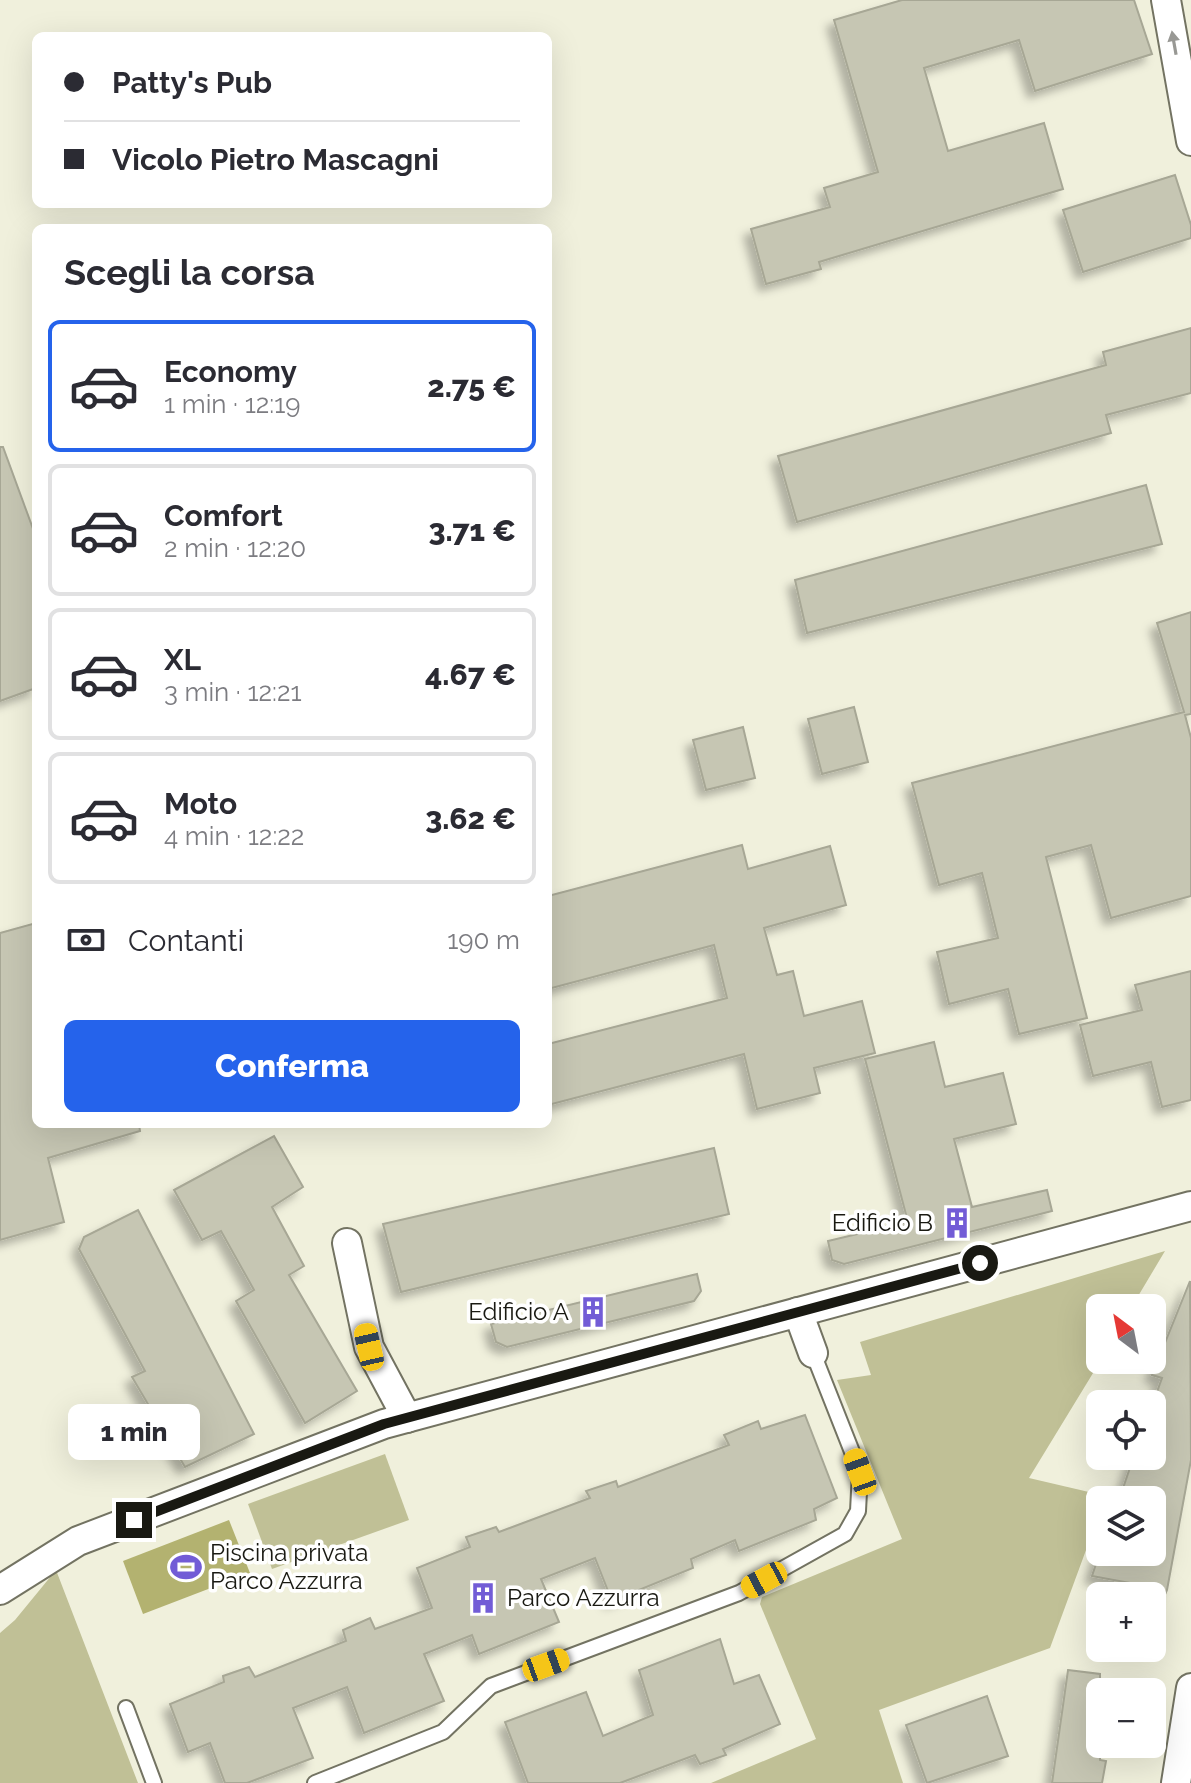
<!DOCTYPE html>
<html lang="it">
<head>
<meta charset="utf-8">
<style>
  body { margin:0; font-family:Raleway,sans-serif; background:#f2f2f3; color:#2b2b33; height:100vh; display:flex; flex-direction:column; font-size:30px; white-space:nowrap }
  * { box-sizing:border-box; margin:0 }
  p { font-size:26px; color:#7c7c81 }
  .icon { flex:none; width:44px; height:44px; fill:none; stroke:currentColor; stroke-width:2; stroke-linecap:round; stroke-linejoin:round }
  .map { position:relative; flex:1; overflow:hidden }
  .side { position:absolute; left:32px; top:224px; width:520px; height:904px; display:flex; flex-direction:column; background:#fff; border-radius:12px; box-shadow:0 8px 32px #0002 }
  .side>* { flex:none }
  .hud { position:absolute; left:32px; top:32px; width:520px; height:176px; border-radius:12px; box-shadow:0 8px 32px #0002; display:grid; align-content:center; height:176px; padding:0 32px; background:#fff }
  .needle { width:52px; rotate:328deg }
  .buttons { position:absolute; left:1086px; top:1294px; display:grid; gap:16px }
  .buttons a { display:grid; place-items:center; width:80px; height:80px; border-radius:12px; background:#fff; box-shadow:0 8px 32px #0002; font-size:40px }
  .end { position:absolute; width:36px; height:36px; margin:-18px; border:10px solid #191912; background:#fff; box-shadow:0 0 0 4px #fff }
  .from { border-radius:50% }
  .bubble { position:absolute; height:56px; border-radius:12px; background:#fff; box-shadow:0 8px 32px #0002; font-size:26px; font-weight:800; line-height:56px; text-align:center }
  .car { position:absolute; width:24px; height:48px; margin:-24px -12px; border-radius:10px; box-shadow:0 0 6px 2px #0007; background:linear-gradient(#f5c518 24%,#345 0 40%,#f5c518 0 76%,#345 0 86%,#f5c518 0) }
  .hud b { display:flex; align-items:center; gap:28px; height:76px; font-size:30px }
  .hud b+b { border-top:2px solid #e1e1e2 }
  .hud i { width:20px; height:20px; background:#2b2b33 }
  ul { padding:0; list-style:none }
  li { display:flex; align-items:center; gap:24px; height:132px; margin:0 16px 12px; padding:0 16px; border:4px solid #e1e1e2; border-radius:12px }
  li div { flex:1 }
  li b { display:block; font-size:30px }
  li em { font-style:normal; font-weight:800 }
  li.on { border-color:#2563eb }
  li>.icon { width:72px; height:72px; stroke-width:1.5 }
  h2 { padding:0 32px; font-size:36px; line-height:96px }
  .pay { display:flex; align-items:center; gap:20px; height:88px; padding:0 32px; font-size:30px }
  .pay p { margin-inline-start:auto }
  .action { display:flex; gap:16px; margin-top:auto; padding:16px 32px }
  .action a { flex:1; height:92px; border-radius:12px; background:#2563eb; color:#fff; font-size:32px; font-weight:800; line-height:92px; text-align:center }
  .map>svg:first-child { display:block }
  .green { fill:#c0c096 }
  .water { fill:#b3b270 }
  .building { fill:#c6c6b3; stroke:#a7a795; stroke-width:2; filter:url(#shadow) }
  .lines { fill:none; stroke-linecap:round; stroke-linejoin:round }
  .service-casing { stroke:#737362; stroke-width:18 }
  .minor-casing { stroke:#737362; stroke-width:32 }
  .service { stroke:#fff; stroke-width:14 }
  .minor { stroke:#fff; stroke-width:28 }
  .oneway { fill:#989894 }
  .route { stroke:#191912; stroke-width:10 }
  .labels { text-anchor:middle; stroke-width:7; stroke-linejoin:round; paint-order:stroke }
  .poi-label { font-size:24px; fill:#191912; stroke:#fff; text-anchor:end }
</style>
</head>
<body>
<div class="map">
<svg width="1191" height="1783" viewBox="0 0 1191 1783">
  <defs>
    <filter id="shadow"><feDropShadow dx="-7" dy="7" stdDeviation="4" flood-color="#0004"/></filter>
  </defs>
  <rect width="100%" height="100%" fill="#f0f0dc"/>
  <g class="green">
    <polygon points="1165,1251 1131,1308 1100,1308 1101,1360 1029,1478 1106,1496 1100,1500 1100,1512 1050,1648 879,1710 903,1783 711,1783 816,1739 760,1604 762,1597 902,1539 837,1380 871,1375 860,1342"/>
    <polygon points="385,1454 409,1520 272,1569 248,1504"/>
    <polygon points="56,1570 138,1783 0,1783 0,1633 15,1620"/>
  </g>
  <polygon class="water" points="229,1520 250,1573 143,1614 123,1561"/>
  <g class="building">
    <polygon points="902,0 1134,0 1152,54 1035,91 1019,40 924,68 948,151 1044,123 1063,189 819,262 821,269 766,284 751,229 830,207 824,188 878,172 834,20"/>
    <polygon points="1175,175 1191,225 1191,238 1083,272 1063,210"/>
    <polygon points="1191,328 1191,393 1106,415 1111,433 797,522 778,456 1106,365 1103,352"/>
    <polygon points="0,447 3,447 36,537 36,688 0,701"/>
    <polygon points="1146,485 1162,544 807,633 795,580"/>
    <polygon points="1191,612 1191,714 1185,715 1191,738 1191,896 1111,918 1091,845 1046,857 1087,1018 1019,1034 1008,989 949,1004 937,952 998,938 982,873 939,885 912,783 1184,712 1157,623"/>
    <polygon points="854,707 868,762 822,774 808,719"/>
    <polygon points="743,727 755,778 706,790 693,740"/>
    <polygon points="742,845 748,869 830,846 846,905 764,928 777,975 793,971 804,1016 862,1001 875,1053 814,1068 820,1093 757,1109 744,1054 548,1105 548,1044 727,998 714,945 548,989 548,896"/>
    <polygon points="36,923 36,1124 139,1124 140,1131 48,1158 64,1222 0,1240 0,933"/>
    <polygon points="1191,971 1191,1100 1162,1107 1151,1062 1093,1076 1080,1025 1142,1010 1135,985"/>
    <polygon points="934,1042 945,1087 1003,1073 1016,1124 954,1139 972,1207 1047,1190 1052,1211 844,1264 832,1260 828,1241 908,1222 865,1059"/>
    <polygon points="274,1136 303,1187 272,1207 304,1266 289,1275 357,1391 305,1423 236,1301 254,1290 221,1231 202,1240 174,1190"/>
    <polygon points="714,1148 729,1214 401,1292 383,1224"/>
    <polygon points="138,1210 254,1434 185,1467 132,1377 145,1371 79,1249 84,1237"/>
    <polygon points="697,1274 701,1291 694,1301 507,1347 496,1342 491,1324"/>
    <polygon points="1190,1281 1191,1460 1167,1590 1164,1597 1152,1596 1152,1587 1092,1576 1100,1552 1152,1552 1152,1500 1119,1500 1134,1456 1152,1456 1152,1406 1162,1378 1152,1375"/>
    <polygon points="805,1415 837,1498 814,1509 816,1520 739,1551 735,1540 691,1559 693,1568 612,1601 595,1558 541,1579 559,1622 479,1654 472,1635 424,1654 444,1701 364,1733 347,1687 293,1708 313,1758 247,1783 225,1783 210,1743 188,1752 170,1704 224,1682 223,1676 249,1667 255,1677 346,1641 343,1630 370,1618 375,1629 432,1608 417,1568 470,1547 466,1537 496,1527 499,1532 590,1498 586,1491 616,1481 618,1487 729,1445 724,1435 758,1421 761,1429"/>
    <polygon points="720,1639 734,1684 759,1675 780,1724 723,1749 726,1755 700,1764 695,1755 620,1783 528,1783 505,1722 586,1692 603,1736 653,1715 639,1670"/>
    <polygon points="1068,1670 1100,1674 1100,1760 1106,1761 1102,1783 1052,1783"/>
    <polygon points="987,1696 1008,1756 927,1783 906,1725"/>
  </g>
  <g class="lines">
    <defs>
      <g id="service">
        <polyline points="126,1708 154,1783"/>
        <polyline points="315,1783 443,1732 491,1686 739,1593 845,1534 858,1511 860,1472 813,1353"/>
      </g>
      <g id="minor">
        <polyline points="1166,0 1191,141"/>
        <polyline points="347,1243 369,1347 407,1418"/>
        <polyline points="798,1312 813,1353"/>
        <polyline points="0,1590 78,1541 384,1424 1191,1206"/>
        <polyline points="1176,1783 1191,1688"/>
      </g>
    </defs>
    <use href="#service" class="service-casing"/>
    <use href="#minor" class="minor-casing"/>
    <use href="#service" class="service"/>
    <use href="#minor" class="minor"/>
  </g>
  <defs><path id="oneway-solid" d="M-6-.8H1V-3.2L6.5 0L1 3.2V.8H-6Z" transform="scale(2)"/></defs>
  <use class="oneway" href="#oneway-solid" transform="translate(1174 43) rotate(-100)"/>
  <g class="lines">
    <polyline class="route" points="134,1520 384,1424 980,1263"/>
  </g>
  <defs>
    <symbol id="building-bare" viewBox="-9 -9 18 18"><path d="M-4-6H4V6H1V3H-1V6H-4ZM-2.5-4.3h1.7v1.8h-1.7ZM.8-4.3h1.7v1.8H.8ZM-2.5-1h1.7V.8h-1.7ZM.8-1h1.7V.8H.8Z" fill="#725cd6" stroke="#fff" stroke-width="2.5" paint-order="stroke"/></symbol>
    <symbol id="stadium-bare" viewBox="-9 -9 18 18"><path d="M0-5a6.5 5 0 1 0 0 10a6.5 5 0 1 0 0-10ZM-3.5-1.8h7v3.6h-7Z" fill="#725cd6" stroke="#fff" stroke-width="2.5" paint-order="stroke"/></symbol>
  </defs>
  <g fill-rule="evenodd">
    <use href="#building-bare" x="935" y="1201" width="44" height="44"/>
    <use href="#building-bare" x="571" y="1290" width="44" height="44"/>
    <use href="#stadium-bare" x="164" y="1545" width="44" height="44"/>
    <use href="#building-bare" x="461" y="1576" width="44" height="44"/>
  </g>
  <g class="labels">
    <g class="poi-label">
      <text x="933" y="1231">Edificio B</text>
      <text x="569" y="1320">Edificio A</text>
      <text x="210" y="1561" text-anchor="start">Piscina privata<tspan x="210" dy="28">Parco Azzurra</tspan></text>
      <text x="507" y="1606" text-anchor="start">Parco Azzurra</text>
    </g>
  </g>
</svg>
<div class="buttons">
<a><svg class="needle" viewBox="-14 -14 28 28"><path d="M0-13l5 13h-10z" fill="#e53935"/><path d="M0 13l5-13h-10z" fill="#7c7c81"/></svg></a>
<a><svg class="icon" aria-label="locate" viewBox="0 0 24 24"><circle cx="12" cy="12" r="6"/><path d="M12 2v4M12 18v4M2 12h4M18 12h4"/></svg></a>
<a><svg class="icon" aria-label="layers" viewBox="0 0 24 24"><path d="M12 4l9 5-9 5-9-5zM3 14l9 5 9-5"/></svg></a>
<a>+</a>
<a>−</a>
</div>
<i class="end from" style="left:980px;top:1263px"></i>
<i class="end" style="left:134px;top:1520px"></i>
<div class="bubble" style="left:68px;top:1404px;width:132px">1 min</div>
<i class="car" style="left:369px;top:1347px;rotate:347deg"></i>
<i class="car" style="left:860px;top:1472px;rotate:340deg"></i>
<i class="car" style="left:764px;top:1580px;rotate:242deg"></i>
<i class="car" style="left:546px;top:1665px;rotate:70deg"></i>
<div class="hud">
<b><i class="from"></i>Patty's Pub</b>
<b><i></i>Vicolo Pietro Mascagni</b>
</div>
<section class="side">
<h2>Scegli la corsa</h2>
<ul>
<li class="on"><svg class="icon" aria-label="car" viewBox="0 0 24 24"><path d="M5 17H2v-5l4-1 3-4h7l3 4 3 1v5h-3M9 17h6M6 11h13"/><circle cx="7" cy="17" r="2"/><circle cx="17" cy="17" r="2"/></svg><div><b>Economy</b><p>1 min · 12:19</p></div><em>2.75 €</em></li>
<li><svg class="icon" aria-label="car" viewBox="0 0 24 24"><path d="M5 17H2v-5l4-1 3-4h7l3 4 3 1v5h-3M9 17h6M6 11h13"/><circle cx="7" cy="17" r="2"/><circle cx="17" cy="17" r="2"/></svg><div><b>Comfort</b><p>2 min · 12:20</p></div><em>3.71 €</em></li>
<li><svg class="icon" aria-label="car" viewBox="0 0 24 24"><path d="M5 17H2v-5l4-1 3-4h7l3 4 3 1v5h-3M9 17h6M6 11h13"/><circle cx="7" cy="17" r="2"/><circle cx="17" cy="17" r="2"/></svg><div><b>XL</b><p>3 min · 12:21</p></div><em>4.67 €</em></li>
<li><svg class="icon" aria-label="car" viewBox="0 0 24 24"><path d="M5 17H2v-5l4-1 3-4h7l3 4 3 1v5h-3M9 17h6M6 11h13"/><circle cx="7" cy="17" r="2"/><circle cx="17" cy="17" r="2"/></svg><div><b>Moto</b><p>4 min · 12:22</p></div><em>3.62 €</em></li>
</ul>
<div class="pay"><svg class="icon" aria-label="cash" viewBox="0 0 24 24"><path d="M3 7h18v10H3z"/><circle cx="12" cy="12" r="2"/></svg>Contanti<p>190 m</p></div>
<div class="action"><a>Conferma</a></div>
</section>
</div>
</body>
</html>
